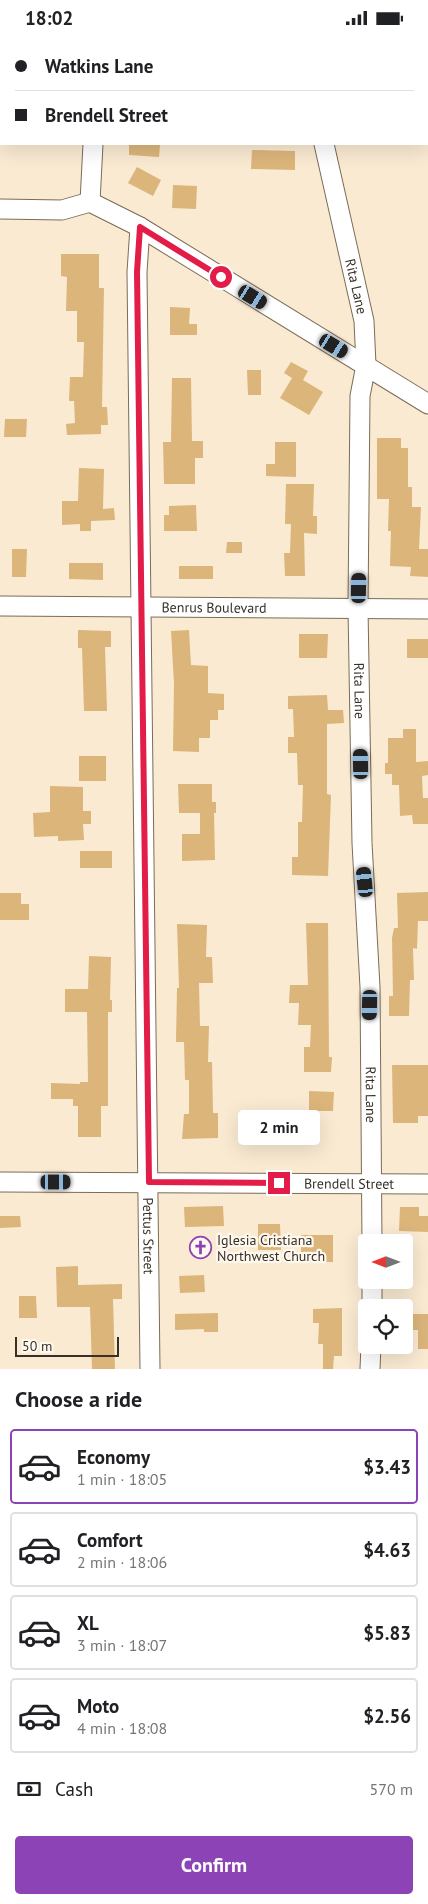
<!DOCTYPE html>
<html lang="en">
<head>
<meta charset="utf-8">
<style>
  body { margin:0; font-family:"PT Sans",sans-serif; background:#f6f6f6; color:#202124; height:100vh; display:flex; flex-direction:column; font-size:19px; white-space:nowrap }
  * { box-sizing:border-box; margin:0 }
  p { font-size:16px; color:#757577 }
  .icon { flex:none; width:28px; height:28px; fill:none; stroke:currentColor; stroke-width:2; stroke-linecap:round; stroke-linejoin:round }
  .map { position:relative; height:1334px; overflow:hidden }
  .drawer { display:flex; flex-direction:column; background:#fff; flex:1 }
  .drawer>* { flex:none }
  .hud { position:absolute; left:0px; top:0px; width:429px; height:110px; box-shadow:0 5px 20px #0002; display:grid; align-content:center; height:110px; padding:0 15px; background:#fff }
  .needle { width:32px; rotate:270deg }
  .buttons { position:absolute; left:358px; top:1199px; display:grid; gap:10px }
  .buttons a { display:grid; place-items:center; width:55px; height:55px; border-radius:5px; background:#fff; box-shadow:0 5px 20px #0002; font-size:25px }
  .scale { position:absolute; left:15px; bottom:12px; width:104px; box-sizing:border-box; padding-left:5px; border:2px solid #363027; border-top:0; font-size:14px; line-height:18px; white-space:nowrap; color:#363027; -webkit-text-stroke:4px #fff8ef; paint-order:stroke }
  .end { position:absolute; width:22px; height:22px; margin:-11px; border:6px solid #e11d48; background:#fff; box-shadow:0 0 0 2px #fff }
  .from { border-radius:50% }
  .bubble { position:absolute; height:35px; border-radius:5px; background:#fff; box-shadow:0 5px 20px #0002; font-size:16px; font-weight:700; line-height:35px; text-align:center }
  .car { position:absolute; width:15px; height:30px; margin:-15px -8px; border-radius:6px; box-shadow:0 0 4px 1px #0007; background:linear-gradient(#222 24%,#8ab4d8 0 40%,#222 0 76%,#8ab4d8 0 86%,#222 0) }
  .hud b { display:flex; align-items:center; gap:18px; height:48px; font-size:19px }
  .hud b+b { border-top:1px solid #e0e0e0 }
  .hud i { width:12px; height:12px; background:#202124 }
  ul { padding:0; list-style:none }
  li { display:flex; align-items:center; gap:15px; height:75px; margin:0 10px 8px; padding:0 5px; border:2px solid #e0e0e0; border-radius:5px }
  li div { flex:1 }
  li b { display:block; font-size:19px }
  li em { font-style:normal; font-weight:700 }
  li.current { border-color:#8c43b6 }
  li>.icon { width:45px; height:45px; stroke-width:1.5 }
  h2 { padding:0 15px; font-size:22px; line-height:60px }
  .pay { display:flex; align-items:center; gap:12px; height:55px; padding:0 15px; font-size:19px }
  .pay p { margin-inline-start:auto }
  .action { display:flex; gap:10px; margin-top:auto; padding:10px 15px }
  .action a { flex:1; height:58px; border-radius:5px; background:#8c43b6; color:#fff; font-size:20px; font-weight:700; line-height:58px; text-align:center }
  .status { display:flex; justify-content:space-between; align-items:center; height:35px; padding:0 25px; background:#fff; direction:ltr }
  .status svg { height:14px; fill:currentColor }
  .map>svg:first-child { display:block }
  .building { fill:#dcb57b }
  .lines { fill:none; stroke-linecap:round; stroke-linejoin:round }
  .minor-casing { stroke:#7a6c57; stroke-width:21 }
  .minor { stroke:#fff; stroke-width:19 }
  .route { stroke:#e11d48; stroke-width:6 }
  .labels { text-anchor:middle; stroke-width:4.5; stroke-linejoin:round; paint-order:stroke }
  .street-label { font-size:14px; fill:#363027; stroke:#fff8ef }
  .poi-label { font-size:14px; fill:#363027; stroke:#fff8ef; text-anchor:start }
</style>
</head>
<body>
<div class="status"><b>18:02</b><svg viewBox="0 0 49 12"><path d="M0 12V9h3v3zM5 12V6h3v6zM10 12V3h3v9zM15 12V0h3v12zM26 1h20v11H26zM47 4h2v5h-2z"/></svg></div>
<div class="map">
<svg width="428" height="1334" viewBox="0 0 428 1334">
  <rect width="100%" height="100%" fill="#faead2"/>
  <g class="building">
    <polygon points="129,109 160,110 159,122 129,120"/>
    <polygon points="252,115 295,116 295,135 251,134"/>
    <polygon points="137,132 161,145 153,161 128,148"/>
    <polygon points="173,150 197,151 196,174 172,173"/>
    <polygon points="61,219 99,219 99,253 104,253 102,372 107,372 108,390 101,390 101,399 67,400 66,389 75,388 74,366 69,366 70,342 83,342 84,307 77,307 77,276 66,276 67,242 61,241"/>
    <polygon points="170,272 190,273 189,289 197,289 197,300 170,300"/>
    <polygon points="291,327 308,336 303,345 323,357 309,380 280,363 292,343 284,338"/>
    <polygon points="247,335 261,335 261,360 248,360"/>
    <polygon points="172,343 191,343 192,406 203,406 203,423 195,423 195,449 164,449 163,407 171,407"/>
    <polygon points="5,384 27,384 26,402 4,402"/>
    <polygon points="377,403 401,403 401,413 408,413 408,452 412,452 412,472 421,472 419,514 428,514 428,542 410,541 411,532 390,531 391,496 388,496 389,464 377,464"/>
    <polygon points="275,407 296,407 296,442 266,441 266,429 275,429"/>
    <polygon points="79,433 104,434 103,474 114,473 115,485 91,486 91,496 80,496 80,489 62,490 62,466 78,466"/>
    <polygon points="286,449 314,449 313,481 317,481 317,499 304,498 305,541 285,541 284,518 290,518 291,489 285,489"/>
    <polygon points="196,470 197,496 164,496 164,480 169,480 169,471"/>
    <polygon points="227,507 242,507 242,518 226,518"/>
    <polygon points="12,514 27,514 26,542 12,542"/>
    <polygon points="69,528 103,528 103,545 69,544"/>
    <rect x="179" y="531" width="34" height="13"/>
    <polygon points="78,595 111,596 111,612 105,612 107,676 84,676 82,613 78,613"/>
    <polygon points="189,595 191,630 208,631 208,658 224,659 224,675 218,675 218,685 210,685 210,703 199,703 199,717 173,716 174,649 171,596"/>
    <polygon points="299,599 328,599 327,623 299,623"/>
    <rect x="407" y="604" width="21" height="19"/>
    <polygon points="327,660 328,675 343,675 344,688 327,689 327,759 331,760 328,841 292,840 292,822 298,822 298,787 302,787 303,750 298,750 297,718 288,718 288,702 294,702 293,674 288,674 288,661"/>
    <polygon points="403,694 416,694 416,727 428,726 428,740 422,741 423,763 428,763 428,789 413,789 412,780 400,781 399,750 392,750 392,739 385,739 385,728 388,728 388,703 403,703"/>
    <rect x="79" y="721" width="27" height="25"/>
    <polygon points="178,749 212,749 212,767 216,767 216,778 214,778 215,825 182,826 182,799 200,799 200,778 179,778"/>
    <polygon points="50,751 83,752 83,776 91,776 91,789 83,789 84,805 58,806 58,801 34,802 33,778 50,777"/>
    <rect x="80" y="816" width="32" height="17"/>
    <polygon points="428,857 428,886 418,886 417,914 413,913 414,945 410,945 409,981 389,981 389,961 393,961 392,903 394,893 398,893 397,858"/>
    <polygon points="0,858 21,858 21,869 29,869 29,885 0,885"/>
    <polygon points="306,888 328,888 329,1022 332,1022 331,1037 304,1037 304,1012 310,1012 311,990 298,990 299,968 289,968 290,950 308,950"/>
    <polygon points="177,889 207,890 206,922 212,922 213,948 199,948 200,991 209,991 208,1027 212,1027 213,1078 218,1078 218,1103 182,1104 184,1079 189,1079 189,1045 185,1045 184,1007 176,1007 177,953 179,953"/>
    <polygon points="89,921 111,922 110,965 112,965 112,977 108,977 108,1071 101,1071 101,1102 78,1102 78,1071 73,1071 73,1064 51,1064 51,1048 80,1049 80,1047 88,1047 87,977 65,977 65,954 88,954"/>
    <polygon points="392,1030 428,1030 428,1081 418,1081 418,1088 393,1088"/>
    <polygon points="309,1056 334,1057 333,1076 309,1076"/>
    <polygon points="223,1171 224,1191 185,1192 184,1172"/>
    <polygon points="400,1172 419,1172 419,1181 428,1181 428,1197 399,1196"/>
    <polygon points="0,1181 20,1181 21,1192 0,1193"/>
    <polygon points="258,1189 280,1189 281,1215 258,1215"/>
    <rect x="301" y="1200" width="32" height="27"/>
    <polygon points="78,1231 78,1250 122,1249 122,1264 113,1264 115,1334 92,1334 90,1272 57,1272 56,1232"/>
    <polygon points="204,1240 205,1257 180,1258 179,1241"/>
    <polygon points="19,1261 36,1261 37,1283 19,1283"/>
    <polygon points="342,1273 342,1321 334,1321 333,1334 323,1334 323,1309 318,1309 319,1288 313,1288 313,1274"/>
    <polygon points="218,1278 218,1297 204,1297 204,1294 175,1295 175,1279"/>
    <polygon points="404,1279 428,1279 428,1314 418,1314 418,1295 404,1295"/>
  </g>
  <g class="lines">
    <defs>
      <g id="minor">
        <polyline points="299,0 300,1"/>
        <polyline points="107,1 107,0"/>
        <polyline points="93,109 90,167 140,192 428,369"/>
        <path id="s1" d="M324,109l40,177 2,44 -6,31 -2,212 4,235 8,144 2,256"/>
        <polyline points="0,174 62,175 90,167"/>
        <path id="s2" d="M140,192l-3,45 13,1097"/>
        <path id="s3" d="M0,571l428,3"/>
        <path id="s4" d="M0,1147l428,2"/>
        <polyline points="372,1272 372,1245"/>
        <polyline points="370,1334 371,1310"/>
      </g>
    </defs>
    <use href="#minor" class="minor-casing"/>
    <use href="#minor" class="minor"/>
  </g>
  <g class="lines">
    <polyline class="route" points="221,242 140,192 137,237 149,1147 279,1148"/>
  </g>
  <defs>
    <symbol id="church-ring" viewBox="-11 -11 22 22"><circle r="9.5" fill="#fff8ef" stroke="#8c43b6" stroke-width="1.5"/><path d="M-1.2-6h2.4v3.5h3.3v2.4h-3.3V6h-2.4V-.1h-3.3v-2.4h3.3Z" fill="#8c43b6"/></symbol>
  </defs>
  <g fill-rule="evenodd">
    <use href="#church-ring" x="188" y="1200" width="25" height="25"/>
  </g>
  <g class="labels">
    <g class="street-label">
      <text dy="5" stroke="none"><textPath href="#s1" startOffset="146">Rita Lane</textPath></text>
      <text dy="5" stroke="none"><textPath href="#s3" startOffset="214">Benrus Boulevard</textPath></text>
      <text dy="5" stroke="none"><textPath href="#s1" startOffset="552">Rita Lane</textPath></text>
      <text dy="5" stroke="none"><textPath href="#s1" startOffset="956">Rita Lane</textPath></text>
      <text dy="5" stroke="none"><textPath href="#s4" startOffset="349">Brendell Street</textPath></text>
      <text dy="5" stroke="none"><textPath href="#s2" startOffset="1009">Pettus Street</textPath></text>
    </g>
    <g class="poi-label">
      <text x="217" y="1210">Iglesia Cristiana<tspan x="217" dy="16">Northwest Church</tspan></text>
    </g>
  </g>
</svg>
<div class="buttons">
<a><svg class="needle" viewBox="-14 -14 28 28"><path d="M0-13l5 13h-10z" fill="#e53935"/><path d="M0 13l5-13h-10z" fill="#757577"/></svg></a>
<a><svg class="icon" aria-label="locate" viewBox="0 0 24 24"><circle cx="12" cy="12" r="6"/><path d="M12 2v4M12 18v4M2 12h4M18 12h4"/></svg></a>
</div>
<div class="scale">50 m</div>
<i class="end from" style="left:221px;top:242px"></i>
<i class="end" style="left:279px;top:1148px"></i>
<div class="bubble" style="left:238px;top:1075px;width:82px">2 min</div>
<i class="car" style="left:253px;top:262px;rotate:121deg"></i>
<i class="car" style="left:334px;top:311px;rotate:121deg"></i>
<i class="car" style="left:359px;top:553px;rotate:1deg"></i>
<i class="car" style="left:361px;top:729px;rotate:359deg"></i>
<i class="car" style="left:365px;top:847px;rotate:354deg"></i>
<i class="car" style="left:370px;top:970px;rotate:181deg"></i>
<i class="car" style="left:56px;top:1147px;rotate:90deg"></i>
<div class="hud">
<b><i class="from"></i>Watkins Lane</b>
<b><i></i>Brendell Street</b>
</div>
</div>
<section class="drawer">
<h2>Choose a ride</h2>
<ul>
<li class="current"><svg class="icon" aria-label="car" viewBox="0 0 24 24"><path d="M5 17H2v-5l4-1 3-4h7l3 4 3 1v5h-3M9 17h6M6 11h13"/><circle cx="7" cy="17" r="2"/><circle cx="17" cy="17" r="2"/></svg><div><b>Economy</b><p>1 min · 18:05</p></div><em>$3.43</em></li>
<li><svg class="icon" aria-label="car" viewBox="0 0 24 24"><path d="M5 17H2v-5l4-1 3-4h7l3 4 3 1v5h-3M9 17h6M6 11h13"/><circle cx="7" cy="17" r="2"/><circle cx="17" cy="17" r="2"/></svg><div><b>Comfort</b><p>2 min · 18:06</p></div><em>$4.63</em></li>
<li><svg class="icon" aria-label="car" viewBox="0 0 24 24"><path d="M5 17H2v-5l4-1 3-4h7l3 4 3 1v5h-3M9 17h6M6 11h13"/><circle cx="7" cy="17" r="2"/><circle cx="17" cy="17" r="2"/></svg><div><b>XL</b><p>3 min · 18:07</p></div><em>$5.83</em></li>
<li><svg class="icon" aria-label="car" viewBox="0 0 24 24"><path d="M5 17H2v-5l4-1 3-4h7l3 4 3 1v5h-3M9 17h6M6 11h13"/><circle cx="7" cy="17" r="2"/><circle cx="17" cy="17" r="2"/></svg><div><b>Moto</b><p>4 min · 18:08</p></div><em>$2.56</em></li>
</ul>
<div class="pay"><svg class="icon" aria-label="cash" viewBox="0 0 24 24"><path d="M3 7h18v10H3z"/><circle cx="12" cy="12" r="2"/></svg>Cash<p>570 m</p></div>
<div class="action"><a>Confirm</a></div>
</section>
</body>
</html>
